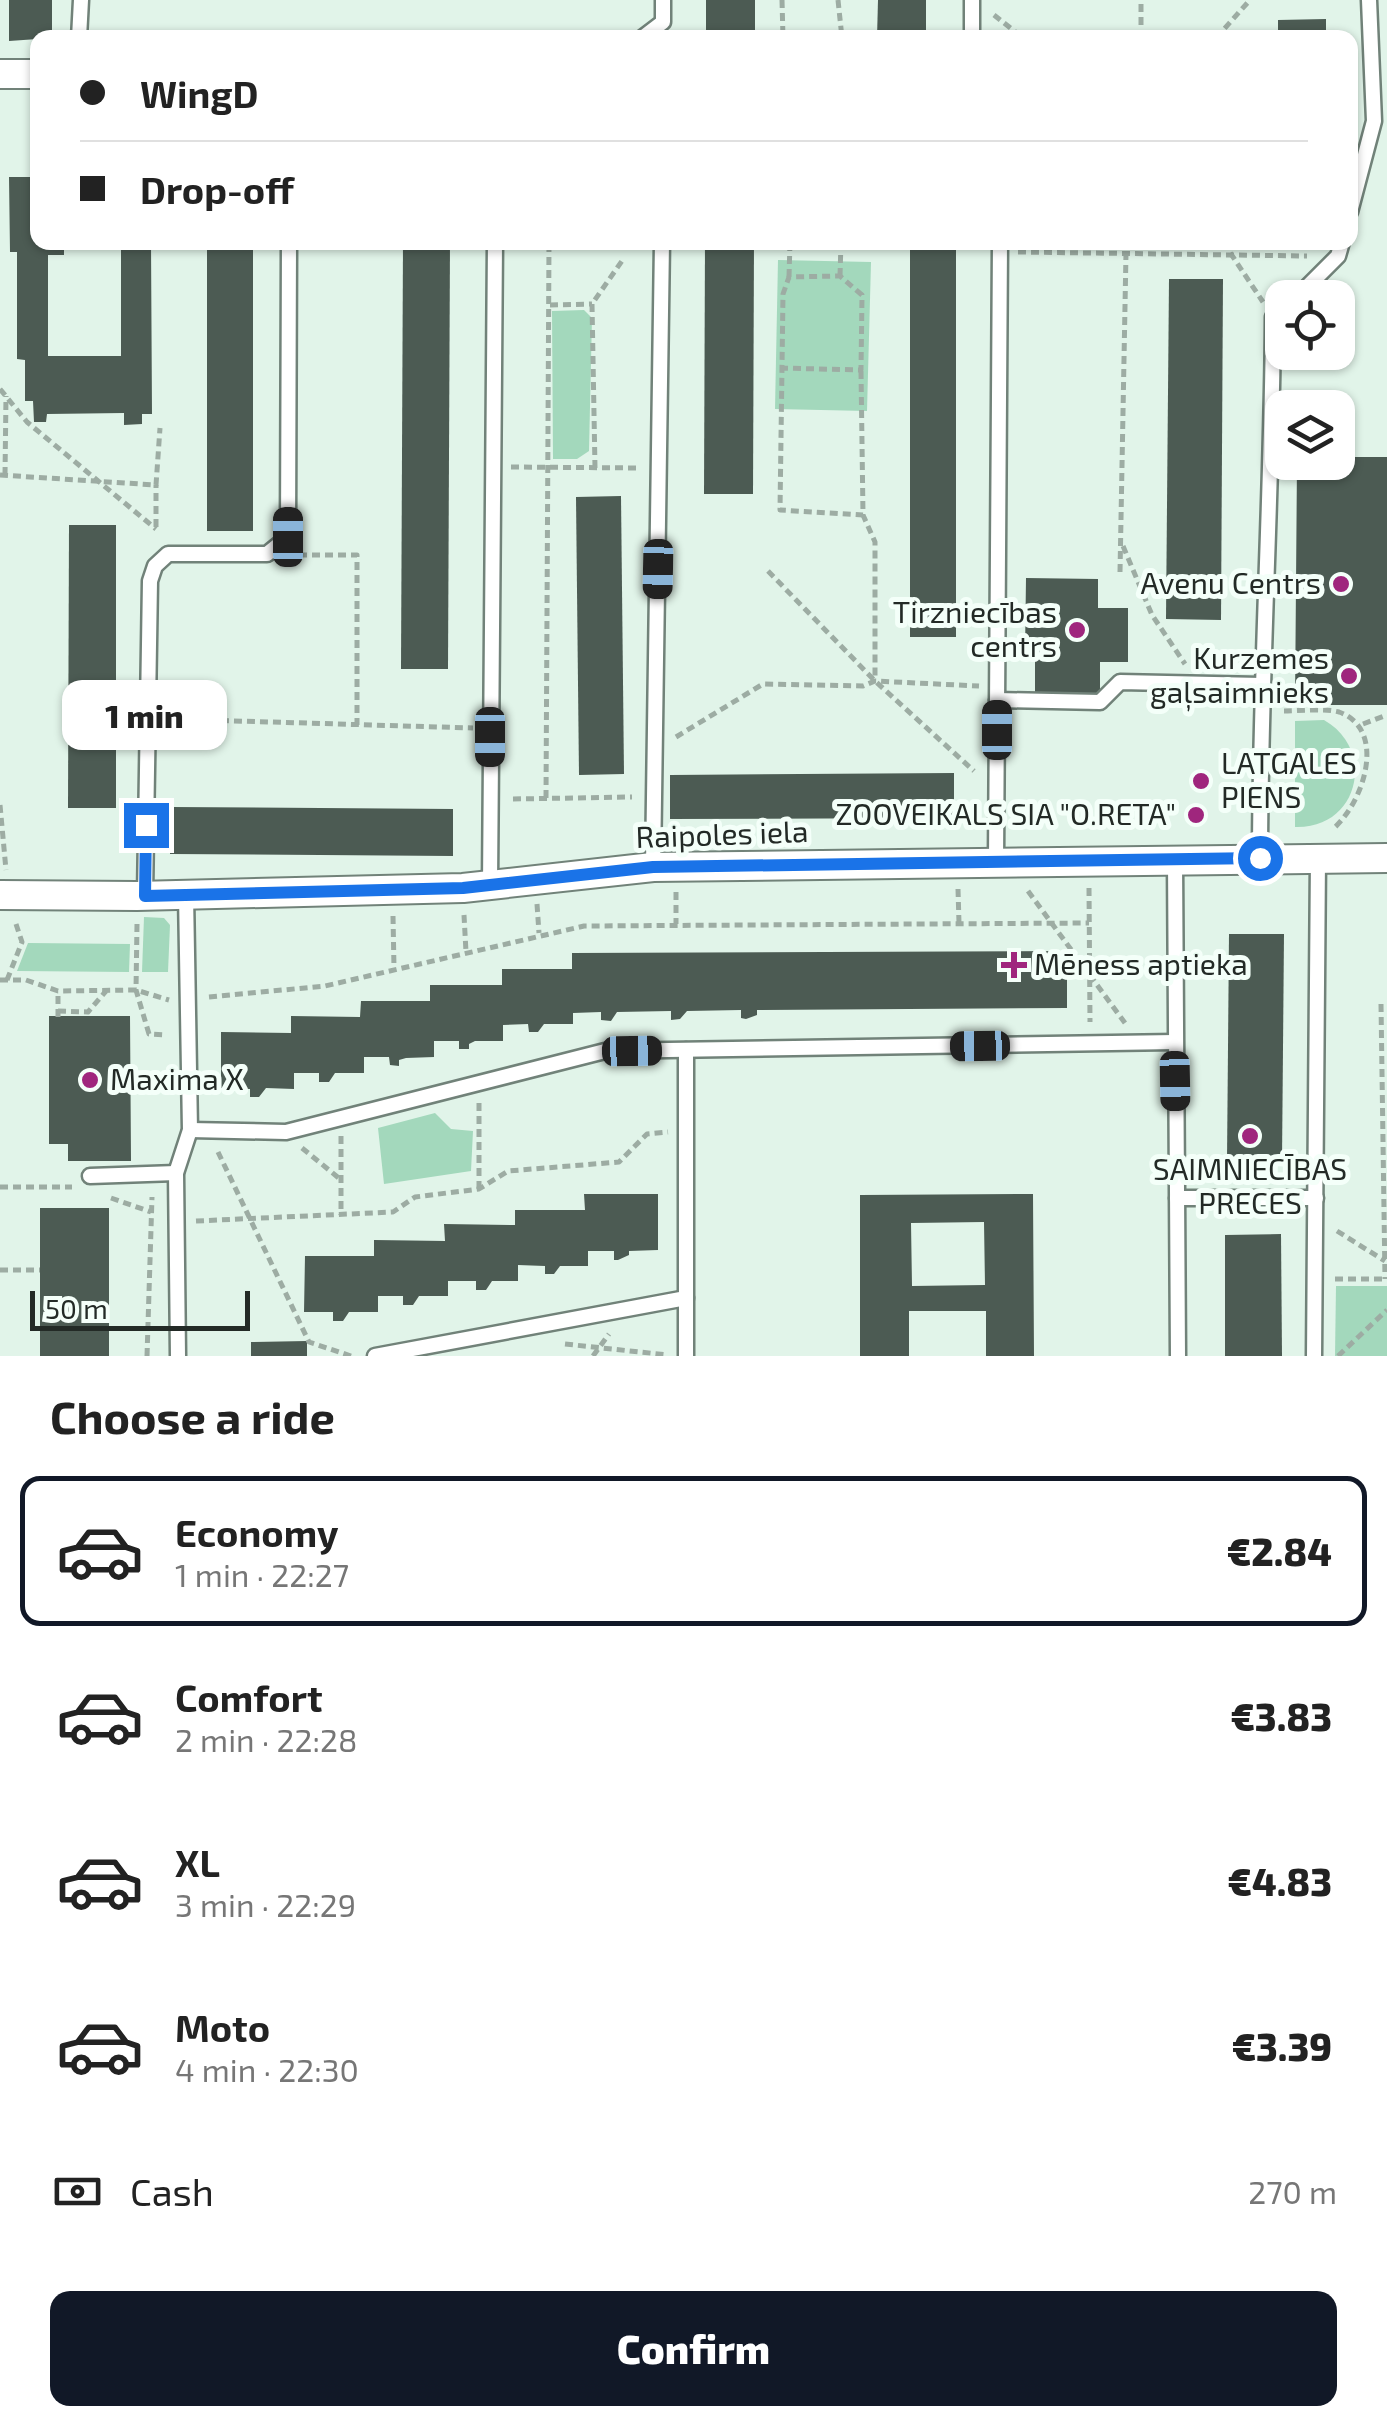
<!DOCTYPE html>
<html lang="en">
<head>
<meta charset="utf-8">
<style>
  body { margin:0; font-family:"Exo 2",sans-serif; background:#f6f6f6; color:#222; height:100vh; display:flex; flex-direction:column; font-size:38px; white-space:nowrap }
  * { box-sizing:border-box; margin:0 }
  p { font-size:32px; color:#767676 }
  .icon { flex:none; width:55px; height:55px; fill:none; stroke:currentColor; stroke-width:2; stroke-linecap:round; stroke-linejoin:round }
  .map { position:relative; height:1356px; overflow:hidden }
  .panel { display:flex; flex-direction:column; background:#fff; flex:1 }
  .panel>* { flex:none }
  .guide { position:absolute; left:30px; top:30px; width:1328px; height:220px; border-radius:20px; box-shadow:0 2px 8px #0004; display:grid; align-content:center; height:220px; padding:0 50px; background:#fff }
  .tools { position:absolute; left:1265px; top:280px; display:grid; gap:20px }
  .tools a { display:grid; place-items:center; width:90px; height:90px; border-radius:20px; background:#fff; box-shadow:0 2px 8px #0004; font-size:50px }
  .scale { position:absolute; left:30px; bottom:25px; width:220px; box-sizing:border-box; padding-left:10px; border:5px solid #232a26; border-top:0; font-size:28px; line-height:35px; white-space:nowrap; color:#232a26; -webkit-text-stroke:8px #f4fff9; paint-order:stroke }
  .end { position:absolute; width:45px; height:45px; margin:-22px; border:12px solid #1a73e8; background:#fff; box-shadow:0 0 0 5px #fff }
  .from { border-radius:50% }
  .bubble { position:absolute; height:70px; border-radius:20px; background:#fff; box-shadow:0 2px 8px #0004; font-size:32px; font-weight:800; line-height:70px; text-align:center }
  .car { position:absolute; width:30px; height:60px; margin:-30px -15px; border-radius:12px; box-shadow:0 0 8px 2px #0007; background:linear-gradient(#222 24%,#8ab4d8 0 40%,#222 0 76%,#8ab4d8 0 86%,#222 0) }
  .guide b { display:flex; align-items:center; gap:35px; height:95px; font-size:38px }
  .guide b+b { border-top:2px solid #e0e0e0 }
  .guide i { width:25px; height:25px; background:#222 }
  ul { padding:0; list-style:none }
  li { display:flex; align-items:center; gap:30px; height:150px; margin:0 20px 15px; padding:0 30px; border:5px solid transparent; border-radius:20px }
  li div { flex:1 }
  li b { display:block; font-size:38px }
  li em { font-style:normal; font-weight:800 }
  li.active { border-color:#111827 }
  li>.icon { width:90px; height:90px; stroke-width:1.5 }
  h2 { padding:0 50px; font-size:45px; line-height:120px }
  .pay { display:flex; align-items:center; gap:25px; height:110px; padding:0 50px; font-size:38px }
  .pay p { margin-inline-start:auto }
  .action { display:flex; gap:20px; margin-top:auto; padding:20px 50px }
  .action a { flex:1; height:115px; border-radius:20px; background:#111827; color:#fff; font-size:40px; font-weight:800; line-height:115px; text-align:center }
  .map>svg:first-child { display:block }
  .green { fill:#a3d8bc }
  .building { fill:#4c5b53; fill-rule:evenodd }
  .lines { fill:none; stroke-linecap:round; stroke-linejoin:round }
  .service-casing { stroke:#718279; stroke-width:19 }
  .minor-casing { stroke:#718279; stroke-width:32 }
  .path { stroke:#9daca3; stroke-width:5; stroke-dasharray:8 5; stroke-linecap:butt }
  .service { stroke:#fff; stroke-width:14 }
  .minor { stroke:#fff; stroke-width:28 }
  .route { stroke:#1a73e8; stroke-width:12 }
  .poi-dot { fill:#9f267d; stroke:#f4fff9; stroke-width:4 }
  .labels { text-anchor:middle; stroke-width:10; stroke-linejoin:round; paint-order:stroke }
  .poi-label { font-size:30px; fill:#232a26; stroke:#f4fff9; text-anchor:end }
  .street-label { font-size:30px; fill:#232a26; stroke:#f4fff9 }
</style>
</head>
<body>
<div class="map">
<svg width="1387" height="1356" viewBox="0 0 1387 1356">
  <rect width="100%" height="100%" fill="#e1f4e9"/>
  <g class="green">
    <polygon points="778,260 871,262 867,411 775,409"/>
    <polygon points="584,310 592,318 589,451 577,459 553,459 552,311"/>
    <path d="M1324,720c52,29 36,109 -29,107v-106z"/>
    <polygon points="144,917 164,918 170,925 168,972 142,972"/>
    <polygon points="28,943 130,944 129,972 17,971"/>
    <polygon points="435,1113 451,1129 473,1131 471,1171 384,1184 378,1128"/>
    <polygon points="1336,1286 1387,1286 1387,1356 1335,1356"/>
  </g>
  <g class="building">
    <polygon points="9,0 52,0 52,38 9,41"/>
    <rect x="706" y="0" width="49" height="38"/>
    <polygon points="878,0 926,0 926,38 877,38"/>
    <polygon points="1326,19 1326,38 1278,38 1278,20"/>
    <polygon points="9,177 38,177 38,242 64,242 64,255 48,255 48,356 121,356 121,242 151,242 152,414 142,414 142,424 124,425 124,413 47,414 46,422 34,422 33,401 25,401 25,360 17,359 17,252 10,252"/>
    <rect x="207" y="242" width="46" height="289"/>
    <polygon points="403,242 450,242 448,669 401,669"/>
    <polygon points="705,242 754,242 753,494 704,494"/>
    <rect x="910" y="242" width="46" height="395"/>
    <rect x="1251" y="242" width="50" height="7"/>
    <polygon points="1169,279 1223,279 1221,620 1166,619"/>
    <polygon points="1338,457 1387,457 1387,705 1295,705 1297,462 1338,462"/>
    <polygon points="621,496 624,774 579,775 576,497"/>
    <polygon points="69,525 116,525 116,808 68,808"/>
    <polygon points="1026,578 1098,579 1098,608 1128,608 1128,662 1100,662 1100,695 1035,695 1035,653 1025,653"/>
    <polygon points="954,773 954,818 670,819 670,775"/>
    <polygon points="170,807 453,809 453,856 170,854"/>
    <polygon points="1229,934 1284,934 1282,1161 1227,1161"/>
    <polygon points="1067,951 1067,1008 757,1010 757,1015 746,1019 741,1018 741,1010 687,1011 680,1019 671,1020 671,1011 617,1012 611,1021 601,1020 601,1012 573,1013 573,1024 544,1024 538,1032 529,1032 528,1024 503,1025 503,1041 475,1041 469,1044 469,1049 459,1049 459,1041 434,1041 434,1057 406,1058 399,1060 399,1066 390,1065 389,1057 364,1057 364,1073 335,1073 329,1082 319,1082 319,1073 294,1073 294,1089 266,1088 259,1097 250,1097 250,1089 221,1088 221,1032 291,1033 291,1016 360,1017 361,1001 430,1001 430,985 502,985 502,969 572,969 572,953"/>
    <polygon points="49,1016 130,1016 131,1161 68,1161 68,1144 49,1144"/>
    <polygon points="584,1194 658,1194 658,1250 629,1251 629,1255 618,1260 614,1260 614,1251 588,1251 588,1266 560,1266 554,1274 545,1274 545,1266 518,1265 518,1281 492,1281 486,1290 476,1290 476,1281 448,1281 448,1296 419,1296 413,1305 403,1305 403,1296 378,1296 378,1312 349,1312 343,1321 333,1321 333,1312 304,1312 305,1256 374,1256 374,1240 445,1241 444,1224 515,1225 515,1210 585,1210"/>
    <path d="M1033,1194l1,162h-48v-45h-77v45h-49v-161zM984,1222l1,63 -73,1 -1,-63z"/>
    <rect x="40" y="1208" width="69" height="148"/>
    <polygon points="1281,1234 1282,1356 1225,1356 1225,1235"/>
    <polygon points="307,1341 307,1356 251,1356 251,1342"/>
  </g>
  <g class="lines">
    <defs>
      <g id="service">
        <polyline points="79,38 81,0"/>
        <polyline points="642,38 663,22 663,0"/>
        <polyline points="972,38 972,0"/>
        <polyline points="1350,212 1374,121 1369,0"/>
        <polyline points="1296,298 1338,256 1342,242"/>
        <polyline points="997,700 1100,702 1120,682 1261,685"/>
        <path d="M1260,859c0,-181 12,-361 13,-542l9,-8"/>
        <polyline points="1175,860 1178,1356"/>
        <polyline points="996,861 1000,242"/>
        <polyline points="653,867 662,242"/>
        <polyline points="490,885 495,242"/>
        <polyline points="145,896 150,581 155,566 168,554 267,554 288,537 289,242"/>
        <polyline points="190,1130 286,1132 605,1051 1175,1042"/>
        <polyline points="90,1176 176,1173"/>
        <polyline points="1177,1198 1316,1198"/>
        <polyline points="178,1356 176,1173 190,1130 186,894"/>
        <polyline points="375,1356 686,1298"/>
        <polyline points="686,1356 686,1050"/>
        <polyline points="1314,1356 1318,858"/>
      </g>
      <g id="minor">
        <polyline points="0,74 38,74"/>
        <polyline points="0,895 137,896 463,888 653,867 1387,858"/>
      </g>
    </defs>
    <use href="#service" class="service-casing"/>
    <use href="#minor" class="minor-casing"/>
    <g class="path">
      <polyline points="782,0 783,38"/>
      <polyline points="838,0 842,38"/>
      <polyline points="994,15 1023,38"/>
      <polyline points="1141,38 1141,0"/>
      <polyline points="1216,38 1250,0"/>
      <polyline points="1223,242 1263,302"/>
      <polyline points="1018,252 1307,256"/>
      <polyline points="840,276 841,242"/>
      <polyline points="789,277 790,242"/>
      <polyline points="550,305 592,304"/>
      <polyline points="780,368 861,370 862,295 840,276 789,277 783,294 780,510 863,515"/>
      <polyline points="861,371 863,515 875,542 875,678"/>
      <polyline points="0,389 27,422 156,529"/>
      <polyline points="511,467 640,468"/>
      <polyline points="595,468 592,304 624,258"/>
      <polyline points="0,475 156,485 160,428"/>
      <polyline points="5,475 6,396"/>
      <polyline points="156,527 156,485"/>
      <polyline points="1123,546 1152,615 1185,664"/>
      <polyline points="299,555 357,555 357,725"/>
      <polyline points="768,571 875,681 974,771"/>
      <polyline points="1120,572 1126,253"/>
      <path d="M1284,711c17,0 39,-3 55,1 48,17 26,89 -6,117"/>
      <polyline points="169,719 473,728"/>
      <polyline points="1363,724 1387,715"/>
      <polyline points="676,737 763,684 863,686 875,681 979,686"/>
      <polyline points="546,798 549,242"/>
      <polyline points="513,799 632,797"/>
      <polyline points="0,805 6,870"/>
      <polyline points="1089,888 1090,1022"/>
      <polyline points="958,889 959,923"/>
      <polyline points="1028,891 1125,1023"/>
      <polyline points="676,892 676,924"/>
      <polyline points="537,904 539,933"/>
      <polyline points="464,915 466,952"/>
      <polyline points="393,916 394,968"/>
      <polyline points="137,924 136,990 149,1034 167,1035"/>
      <polyline points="0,980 26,980 58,991 136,990 169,1000"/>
      <polyline points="7,980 22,942 16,924"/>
      <polyline points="209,997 325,986 584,926 1089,923"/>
      <polyline points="1381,1004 1385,1279"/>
      <polyline points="58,1011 88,1012 106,991"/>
      <polyline points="58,1017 58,991"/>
      <polyline points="341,1136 341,1215"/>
      <polyline points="302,1148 340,1179"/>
      <polyline points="218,1152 309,1342 351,1356"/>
      <polyline points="0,1187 72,1187"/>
      <polyline points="479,1189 479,1102"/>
      <polyline points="111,1198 151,1212"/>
      <polyline points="196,1221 393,1212 415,1197 479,1189 508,1171 619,1162 647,1134 668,1132"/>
      <polyline points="1337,1231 1385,1261"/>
      <polyline points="0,1270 40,1270"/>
      <polyline points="1335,1279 1384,1279"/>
      <polyline points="565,1344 668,1355"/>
      <polyline points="147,1356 152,1197"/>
      <polyline points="593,1356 609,1334"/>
      <polyline points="1338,1356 1387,1310"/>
    </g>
    <use href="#service" class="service"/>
    <use href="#minor" class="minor"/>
  </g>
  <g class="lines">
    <polyline class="route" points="146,825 145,896 463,888 653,867 1260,858"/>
  </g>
  <g class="poi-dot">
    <circle cx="1341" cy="584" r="10"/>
    <circle cx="1077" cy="630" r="10"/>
    <circle cx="1349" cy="676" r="10"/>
    <circle cx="1201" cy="781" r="10"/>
    <circle cx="1196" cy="815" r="10"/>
    <path d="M1009 950h10v10h10v10h-10v10h-10v-10h-10v-10h10z"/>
    <circle cx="90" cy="1080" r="10"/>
    <circle cx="1250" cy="1136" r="10"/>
  </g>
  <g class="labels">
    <g class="poi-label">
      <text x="1321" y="594">Avenu Centrs</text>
      <text x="1057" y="623">Tirzniecības<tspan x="1057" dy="34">centrs</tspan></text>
      <text x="1329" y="669">Kurzemes<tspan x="1329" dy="34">gaļsaimnieks</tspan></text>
      <text x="1221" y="774" text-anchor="start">LATGALES<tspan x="1221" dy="34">PIENS</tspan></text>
      <text x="1176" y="825">ZOOVEIKALS SIA "O.RETA"</text>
      <text x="1034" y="975" text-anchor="start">Mēness aptieka</text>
      <text x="110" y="1090" text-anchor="start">Maxima X</text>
      <text x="1250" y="1180" text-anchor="middle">SAIMNIECĪBAS<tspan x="1250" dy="34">PRECES</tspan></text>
    </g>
    <g class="street-label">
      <text transform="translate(722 835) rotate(-2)" y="10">Raipoles iela</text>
    </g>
  </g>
</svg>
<div class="tools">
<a><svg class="icon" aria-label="locate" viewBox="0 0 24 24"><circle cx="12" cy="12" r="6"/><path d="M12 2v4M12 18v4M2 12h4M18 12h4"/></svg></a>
<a><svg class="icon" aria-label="layers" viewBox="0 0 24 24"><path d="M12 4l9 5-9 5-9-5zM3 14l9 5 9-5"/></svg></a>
</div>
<div class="scale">50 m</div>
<i class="end from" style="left:1260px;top:858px"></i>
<i class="end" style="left:146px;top:825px"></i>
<div class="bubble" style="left:62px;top:680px;width:165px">1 min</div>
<i class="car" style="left:288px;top:537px;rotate:0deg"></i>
<i class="car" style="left:658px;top:569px;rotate:181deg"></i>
<i class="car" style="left:997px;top:730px;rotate:0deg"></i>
<i class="car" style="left:490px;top:737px;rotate:180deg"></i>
<i class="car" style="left:980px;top:1046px;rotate:269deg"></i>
<i class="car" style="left:632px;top:1051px;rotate:89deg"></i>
<i class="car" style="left:1175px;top:1081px;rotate:179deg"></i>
<div class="guide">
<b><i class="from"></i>WingD</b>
<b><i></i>Drop-off</b>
</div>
</div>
<section class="panel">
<h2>Choose a ride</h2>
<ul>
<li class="active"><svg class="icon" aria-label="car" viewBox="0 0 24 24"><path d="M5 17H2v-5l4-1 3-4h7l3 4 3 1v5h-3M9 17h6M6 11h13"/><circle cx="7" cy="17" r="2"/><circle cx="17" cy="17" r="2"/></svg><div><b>Economy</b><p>1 min · 22:27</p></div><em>€2.84</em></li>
<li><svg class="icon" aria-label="car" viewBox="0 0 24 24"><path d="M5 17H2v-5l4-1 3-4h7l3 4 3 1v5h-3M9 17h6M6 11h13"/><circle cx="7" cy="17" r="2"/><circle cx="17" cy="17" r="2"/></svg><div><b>Comfort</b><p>2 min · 22:28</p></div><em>€3.83</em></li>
<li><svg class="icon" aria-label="car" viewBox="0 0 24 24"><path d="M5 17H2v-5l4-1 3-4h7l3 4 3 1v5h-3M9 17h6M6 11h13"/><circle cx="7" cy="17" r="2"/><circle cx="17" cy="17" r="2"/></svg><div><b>XL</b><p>3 min · 22:29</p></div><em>€4.83</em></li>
<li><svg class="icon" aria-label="car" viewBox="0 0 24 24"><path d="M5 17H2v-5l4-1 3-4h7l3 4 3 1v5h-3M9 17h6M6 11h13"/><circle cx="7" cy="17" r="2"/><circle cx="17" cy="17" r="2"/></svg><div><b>Moto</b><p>4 min · 22:30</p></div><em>€3.39</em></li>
</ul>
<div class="pay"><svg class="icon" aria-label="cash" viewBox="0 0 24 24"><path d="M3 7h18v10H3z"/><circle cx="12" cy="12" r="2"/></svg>Cash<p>270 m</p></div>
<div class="action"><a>Confirm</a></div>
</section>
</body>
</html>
